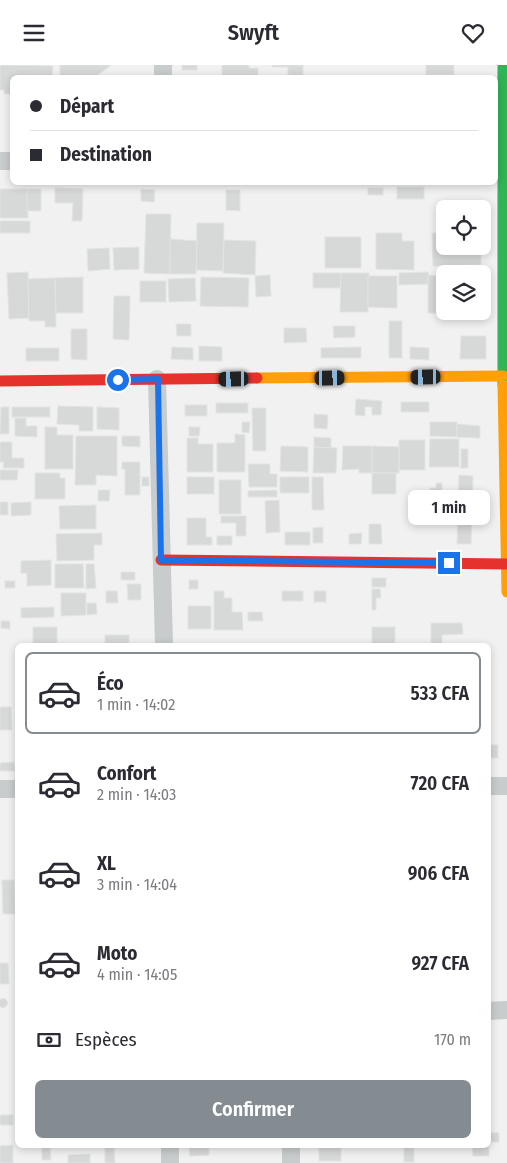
<!DOCTYPE html>
<html lang="fr">
<head>
<meta charset="utf-8">
<style>
  body { margin:0; font-family:"Fira Sans Condensed",sans-serif; background:#f7f7f7; color:#2b2b33; height:100vh; display:flex; flex-direction:column; font-size:19px; white-space:nowrap }
  * { box-sizing:border-box; margin:0 }
  p { font-size:16px; color:#7c7c81 }
  .icon { flex:none; width:28px; height:28px; fill:none; stroke:currentColor; stroke-width:2; stroke-linecap:round; stroke-linejoin:round }
  .map { position:relative; flex:1; overflow:hidden }
  .sheet { position:absolute; left:15px; top:578px; width:476px; height:505px; display:flex; flex-direction:column; background:#fff; border-radius:8px; box-shadow:0 2px 8px #0003 }
  .sheet>* { flex:none }
  .top-card { position:absolute; left:10px; top:10px; width:488px; height:110px; border-radius:8px; box-shadow:0 2px 8px #0003; display:grid; align-content:center; height:110px; padding:0 20px; background:#fff }
  .controls { position:absolute; left:436px; top:135px; display:grid; gap:10px }
  .controls a { display:grid; place-items:center; width:55px; height:55px; border-radius:8px; background:#fff; box-shadow:0 2px 8px #0003; font-size:25px }
  .end { position:absolute; width:22px; height:22px; margin:-11px; border:6px solid #1a73e8; background:#fff; box-shadow:0 0 0 2px #fff }
  .from { border-radius:50% }
  .bubble { position:absolute; height:35px; border-radius:8px; background:#fff; box-shadow:0 2px 8px #0003; font-size:16px; font-weight:600; line-height:35px; text-align:center }
  .car { position:absolute; width:15px; height:30px; margin:-15px -8px; border-radius:6px; box-shadow:0 0 4px 1px #0007; background:linear-gradient(#222 24%,#8ab4d8 0 40%,#222 0 76%,#8ab4d8 0 86%,#222 0) }
  .top-card b { display:flex; align-items:center; gap:18px; height:48px; font-size:19px }
  .top-card b+b { border-top:1px solid #e1e1e2 }
  .top-card i { width:12px; height:12px; background:#2b2b33 }
  ul { padding:9px 0 0; list-style:none }
  li { display:flex; align-items:center; gap:15px; height:82px; margin:0 10px 8px; padding:0 10px; border:2px solid transparent; border-radius:8px }
  li div { flex:1 }
  li b { display:block; font-size:19px }
  li em { font-style:normal; font-weight:600 }
  li.active { border-color:#848c91 }
  li>.icon { width:45px; height:45px; stroke-width:1.5 }
  .pay { display:flex; align-items:center; gap:12px; height:55px; padding:0 20px; font-size:19px }
  .pay p { margin-inline-start:auto }
  .primary-button { display:flex; gap:10px; margin-top:auto; padding:10px 20px }
  .primary-button a { flex:1; height:58px; border-radius:8px; background:#848c91; color:#fff; font-size:20px; font-weight:600; line-height:58px; text-align:center }
  header { display:flex; justify-content:space-between; align-items:center; height:65px; padding:0 20px; background:#fff; font-size:22px; font-weight:600 }
  .map>svg:first-child { display:block }
  .building { fill:#d7d9d9; stroke:#e2e3e4 }
  .lines { fill:none; stroke-linecap:round; stroke-linejoin:round }
  .street { stroke:#c8cccd; stroke-width:18 }
  .fast { stroke:#30b455; stroke-width:11 }
  .slow { stroke:#ff9f0a; stroke-width:11 }
  .jam { stroke:#e5322d; stroke-width:11 }
  .route { stroke:#1a73e8; stroke-width:6 }
</style>
</head>
<body>
<header><svg class="icon" aria-label="menu" viewBox="0 0 24 24"><path d="M4 6h16M4 12h16M4 18h16"/></svg>Swyft<svg class="icon" aria-label="heart" viewBox="0 0 24 24"><path d="M12 20l-8-8c-3-5 5-10 8-4 3-6 11-1 8 4z"/></svg></header>
<div class="map">
<svg width="507" height="1098" viewBox="0 0 507 1098">
  <rect width="100%" height="100%" fill="#f1f1f1"/>
  <g class="building">
    <polygon points="2,0 53,1 52,12 12,12 12,29 4,29 4,25 0,25 0,1"/>
    <polygon points="60,0 110,0 110,1 95,12 60,12"/>
    <rect x="182" y="0" width="15" height="5"/>
    <polygon points="222,0 249,0 249,3 258,3 258,12 222,12"/>
    <polygon points="272,0 303,0 303,11 288,10 288,2 272,2"/>
    <rect x="426" y="0" width="28" height="10"/>
    <rect x="397" y="122" width="27" height="12"/>
    <polygon points="55,123 83,124 82,156 72,156 73,138 55,138"/>
    <rect x="368" y="123" width="15" height="7"/>
    <polygon points="0,124 27,124 28,153 0,153"/>
    <rect x="27" y="124" width="14" height="22"/>
    <polygon points="141,124 155,125 154,137 141,136"/>
    <polygon points="226,125 240,125 240,146 226,145"/>
    <polygon points="146,149 171,149 170,209 144,208"/>
    <rect x="0" y="156" width="30" height="12"/>
    <polygon points="197,158 224,158 223,206 196,205"/>
    <polygon points="376,168 402,168 402,176 414,176 414,205 376,204"/>
    <polygon points="432,168 445,168 445,181 481,181 481,200 433,201"/>
    <rect x="325" y="172" width="36" height="31"/>
    <polygon points="170,174 197,176 196,209 170,209"/>
    <polygon points="224,175 256,176 255,210 223,208"/>
    <polygon points="139,182 139,204 114,205 113,183"/>
    <polygon points="109,183 110,204 88,206 87,184"/>
    <polygon points="28,207 29,253 9,254 7,208"/>
    <polygon points="428,207 429,219 399,220 399,208"/>
    <rect x="313" y="208" width="28" height="15"/>
    <polygon points="341,208 369,208 368,247 340,247"/>
    <polygon points="270,210 271,231 256,232 255,211"/>
    <polygon points="428,210 445,211 445,246 458,246 458,249 428,248"/>
    <polygon points="368,211 397,211 397,243 368,242"/>
    <polygon points="83,212 83,248 56,248 55,213"/>
    <polygon points="201,212 249,213 248,242 200,241"/>
    <polygon points="55,213 56,262 45,262 45,256 29,256 28,214"/>
    <polygon points="195,213 196,236 169,237 168,214"/>
    <rect x="140" y="216" width="26" height="21"/>
    <polygon points="114,231 130,231 129,275 113,274"/>
    <rect x="389" y="256" width="13" height="37"/>
    <polygon points="176,259 191,259 191,271 177,271"/>
    <polygon points="333,261 355,261 355,272 334,273"/>
    <polygon points="284,263 306,263 307,277 284,278"/>
    <polygon points="71,264 87,264 87,295 71,294"/>
    <polygon points="461,271 486,271 486,294 460,294"/>
    <polygon points="199,281 222,282 222,296 199,296"/>
    <polygon points="172,282 193,283 193,295 171,294"/>
    <polygon points="361,282 361,293 321,293 321,283"/>
    <polygon points="410,282 429,283 429,295 410,294"/>
    <rect x="26" y="283" width="33" height="13"/>
    <polygon points="356,334 382,336 381,350 372,350 372,342 365,342 365,351 355,350"/>
    <rect x="401" y="337" width="28" height="10"/>
    <rect x="216" y="338" width="32" height="10"/>
    <rect x="185" y="340" width="22" height="11"/>
    <polygon points="58,341 93,342 93,366 79,366 79,360 57,359"/>
    <polygon points="1,342 9,342 9,369 0,369"/>
    <rect x="12" y="342" width="38" height="10"/>
    <polygon points="97,342 119,343 119,365 97,364"/>
    <polygon points="252,343 266,343 266,386 253,386"/>
    <polygon points="314,349 328,350 327,364 314,363"/>
    <polygon points="15,353 26,353 26,361 37,361 37,372 15,371"/>
    <polygon points="242,357 250,357 249,368 242,367"/>
    <polygon points="430,357 457,357 457,372 430,371"/>
    <polygon points="457,359 480,361 480,373 457,372"/>
    <polygon points="45,362 57,362 57,370 73,370 73,404 45,404"/>
    <polygon points="189,362 200,362 199,371 189,371"/>
    <polygon points="235,369 245,370 245,407 217,407 217,378 235,378"/>
    <polygon points="76,371 117,371 117,411 96,410 96,420 75,420"/>
    <polygon points="122,371 140,371 140,382 122,381"/>
    <polygon points="314,372 331,373 331,383 314,382"/>
    <polygon points="187,373 198,373 198,379 213,379 213,407 187,407"/>
    <polygon points="430,374 459,374 459,402 429,402"/>
    <rect x="399" y="375" width="26" height="30"/>
    <polygon points="0,377 12,377 12,393 24,393 24,403 3,403 4,397 0,397"/>
    <polygon points="281,381 308,382 308,407 280,406"/>
    <polygon points="343,381 372,381 372,408 359,408 359,404 342,405"/>
    <polygon points="372,381 399,382 399,408 372,408"/>
    <polygon points="314,382 337,383 336,408 313,408"/>
    <rect x="461" y="384" width="7" height="19"/>
    <polygon points="122,397 140,397 140,430 125,430 125,404 122,404"/>
    <polygon points="248,399 270,399 270,409 277,409 277,422 249,422"/>
    <polygon points="0,405 18,405 17,415 0,415"/>
    <polygon points="35,408 60,408 60,413 65,413 65,434 35,434"/>
    <rect x="372" y="408" width="24" height="21"/>
    <polygon points="459,410 473,411 472,444 458,444"/>
    <rect x="142" y="412" width="7" height="9"/>
    <rect x="187" y="412" width="27" height="17"/>
    <rect x="280" y="412" width="29" height="16"/>
    <polygon points="312,412 323,412 324,445 312,445"/>
    <rect x="219" y="415" width="22" height="34"/>
    <polygon points="436,418 442,418 442,431 430,432 430,423 436,423"/>
    <polygon points="98,425 110,425 109,436 98,436"/>
    <polygon points="277,425 277,432 248,432 248,426"/>
    <polygon points="279,435 280,467 266,468 265,436"/>
    <rect x="0" y="437" width="8" height="13"/>
    <polygon points="31,437 31,450 11,451 11,438"/>
    <polygon points="430,439 458,439 458,455 442,455 442,458 430,458"/>
    <polygon points="96,440 96,464 60,464 59,441"/>
    <polygon points="458,444 472,444 471,479 457,479"/>
    <polygon points="221,451 246,451 246,471 236,471 236,458 221,458"/>
    <polygon points="187,453 206,453 206,472 212,472 212,480 187,480"/>
    <polygon points="369,459 381,459 382,479 369,479"/>
    <polygon points="323,462 323,478 313,478 313,463"/>
    <rect x="285" y="467" width="25" height="13"/>
    <polygon points="102,468 102,480 94,480 94,495 57,496 56,469"/>
    <polygon points="362,468 361,479 349,479 349,469"/>
    <rect x="217" y="471" width="15" height="9"/>
    <polygon points="51,495 51,520 27,521 27,508 21,508 21,496"/>
    <polygon points="55,499 83,499 84,523 55,523"/>
    <polygon points="86,499 94,499 96,523 86,524"/>
    <rect x="121" y="507" width="14" height="8"/>
    <rect x="372" y="513" width="14" height="9"/>
    <rect x="189" y="515" width="9" height="9"/>
    <rect x="5" y="516" width="10" height="7"/>
    <polygon points="127,519 141,519 141,535 128,535"/>
    <polygon points="372,524 380,524 381,533 376,533 376,545 372,545"/>
    <polygon points="106,526 117,526 118,538 106,538"/>
    <polygon points="214,526 224,526 224,533 232,533 232,547 242,547 243,565 214,565"/>
    <rect x="282" y="526" width="21" height="10"/>
    <rect x="314" y="526" width="12" height="11"/>
    <polygon points="61,528 86,528 86,550 61,551"/>
    <polygon points="87,538 96,538 97,549 87,550"/>
    <rect x="188" y="541" width="23" height="23"/>
    <polygon points="54,542 54,552 21,553 21,543"/>
    <polygon points="248,547 262,547 263,556 248,556"/>
    <polygon points="1,556 10,556 10,564 1,563"/>
    <polygon points="431,558 462,558 463,569 442,570 442,580 431,580"/>
    <rect x="33" y="562" width="24" height="18"/>
    <rect x="372" y="562" width="23" height="18"/>
    <rect x="105" y="570" width="24" height="10"/>
    <polygon points="0,642 11,642 12,665 0,665"/>
    <rect x="489" y="680" width="9" height="13"/>
    <polygon points="14,697 15,706 0,706 0,698"/>
    <polygon points="2,815 14,815 15,849 3,849"/>
    <polygon points="0,898 8,898 9,919 0,919"/>
    <circle cx="3" cy="938" r="4.5"/>
    <rect x="0" y="1050" width="13" height="10"/>
    <polygon points="489,1051 489,1068 499,1068 499,1077 489,1077"/>
    <polygon points="13,1080 13,1098 0,1098 0,1081"/>
    <polygon points="105,1080 114,1080 115,1098 105,1098"/>
    <polygon points="189,1080 231,1080 231,1082 209,1082 209,1090 190,1091"/>
    <rect x="404" y="1081" width="10" height="16"/>
    <polygon points="42,1082 50,1082 51,1095 42,1095"/>
    <rect x="319" y="1082" width="22" height="14"/>
    <polygon points="472,1082 489,1082 489,1091 473,1091"/>
    <polygon points="90,1089 90,1098 68,1098 68,1090"/>
  </g>
  <g class="lines">
    <g class="street">
      <polyline points="163,12 163,0"/>
      <polyline points="0,96 12,96"/>
      <polyline points="157,314 164,580"/>
      <polyline points="489,721 507,721"/>
      <polyline points="0,724 18,724"/>
      <polyline points="489,946 507,945"/>
      <polyline points="170,1080 170,1098"/>
      <polyline points="291,1080 291,1098"/>
    </g>
    <polyline class="fast" points="503,0 503,320"/>
    <g class="slow">
      <polyline points="257,313 503,311"/>
      <polyline points="503,320 507,527"/>
    </g>
    <g class="jam">
      <polyline points="0,316 257,313"/>
      <polyline points="161,495 507,499"/>
    </g>
  </g>
  <g class="lines">
    <polyline class="route" points="118,315 158,314 161,495 449,498"/>
  </g>
</svg>
<div class="controls">
<a><svg class="icon" aria-label="locate" viewBox="0 0 24 24"><circle cx="12" cy="12" r="6"/><path d="M12 2v4M12 18v4M2 12h4M18 12h4"/></svg></a>
<a><svg class="icon" aria-label="layers" viewBox="0 0 24 24"><path d="M12 4l9 5-9 5-9-5zM3 14l9 5 9-5"/></svg></a>
</div>
<i class="end from" style="left:118px;top:315px"></i>
<i class="end" style="left:449px;top:498px"></i>
<div class="bubble" style="left:408px;top:425px;width:82px">1 min</div>
<i class="car" style="left:426px;top:312px;rotate:269deg"></i>
<i class="car" style="left:330px;top:313px;rotate:89deg"></i>
<i class="car" style="left:234px;top:314px;rotate:269deg"></i>
<div class="top-card">
<b><i class="from"></i>Départ</b>
<b><i></i>Destination</b>
</div>
<section class="sheet">
<ul>
<li class="active"><svg class="icon" aria-label="car" viewBox="0 0 24 24"><path d="M5 17H2v-5l4-1 3-4h7l3 4 3 1v5h-3M9 17h6M6 11h13"/><circle cx="7" cy="17" r="2"/><circle cx="17" cy="17" r="2"/></svg><div><b>Éco</b><p>1 min · 14:02</p></div><em>533 CFA</em></li>
<li><svg class="icon" aria-label="car" viewBox="0 0 24 24"><path d="M5 17H2v-5l4-1 3-4h7l3 4 3 1v5h-3M9 17h6M6 11h13"/><circle cx="7" cy="17" r="2"/><circle cx="17" cy="17" r="2"/></svg><div><b>Confort</b><p>2 min · 14:03</p></div><em>720 CFA</em></li>
<li><svg class="icon" aria-label="car" viewBox="0 0 24 24"><path d="M5 17H2v-5l4-1 3-4h7l3 4 3 1v5h-3M9 17h6M6 11h13"/><circle cx="7" cy="17" r="2"/><circle cx="17" cy="17" r="2"/></svg><div><b>XL</b><p>3 min · 14:04</p></div><em>906 CFA</em></li>
<li><svg class="icon" aria-label="car" viewBox="0 0 24 24"><path d="M5 17H2v-5l4-1 3-4h7l3 4 3 1v5h-3M9 17h6M6 11h13"/><circle cx="7" cy="17" r="2"/><circle cx="17" cy="17" r="2"/></svg><div><b>Moto</b><p>4 min · 14:05</p></div><em>927 CFA</em></li>
</ul>
<div class="pay"><svg class="icon" aria-label="cash" viewBox="0 0 24 24"><path d="M3 7h18v10H3z"/><circle cx="12" cy="12" r="2"/></svg>Espèces<p>170 m</p></div>
<div class="primary-button"><a>Confirmer</a></div>
</section>
</div>
</body>
</html>
